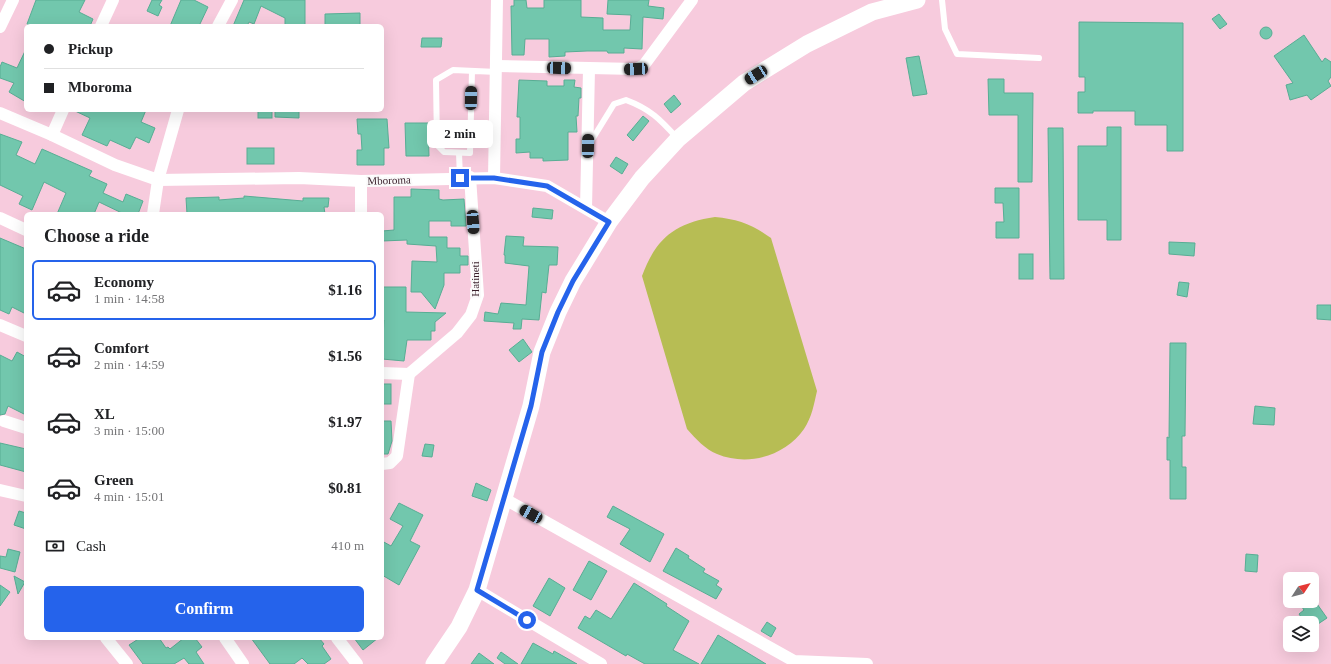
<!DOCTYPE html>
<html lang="en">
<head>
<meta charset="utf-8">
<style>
  body { margin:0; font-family:"Times New Roman",serif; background:#f2f2f2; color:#202124; height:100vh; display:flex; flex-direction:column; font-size:15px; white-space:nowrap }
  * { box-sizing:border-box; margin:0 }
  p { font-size:13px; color:#757577 }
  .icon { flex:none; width:22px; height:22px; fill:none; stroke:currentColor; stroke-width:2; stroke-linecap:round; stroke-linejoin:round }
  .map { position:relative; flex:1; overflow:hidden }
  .details { position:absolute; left:24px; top:212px; width:360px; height:428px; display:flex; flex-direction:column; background:#fff; border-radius:6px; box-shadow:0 4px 16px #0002 }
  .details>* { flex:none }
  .top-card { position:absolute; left:24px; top:24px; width:360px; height:88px; border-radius:6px; box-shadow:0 4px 16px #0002; display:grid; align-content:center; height:88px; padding:0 20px; background:#fff }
  .needle { width:26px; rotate:54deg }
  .buttons { position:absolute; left:1283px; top:572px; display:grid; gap:8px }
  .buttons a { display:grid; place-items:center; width:36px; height:36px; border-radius:6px; background:#fff; box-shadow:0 4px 16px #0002; font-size:20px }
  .end { position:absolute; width:18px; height:18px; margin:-9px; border:5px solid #2563eb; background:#fff; box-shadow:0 0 0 2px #fff }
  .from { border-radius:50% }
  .bubble { position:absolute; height:28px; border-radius:6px; background:#fff; box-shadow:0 4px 16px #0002; font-size:13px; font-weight:700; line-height:28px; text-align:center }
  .car { position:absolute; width:12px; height:24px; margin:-12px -6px; border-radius:5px; box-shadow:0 0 3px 1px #0007; background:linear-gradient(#222 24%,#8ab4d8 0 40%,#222 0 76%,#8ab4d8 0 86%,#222 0) }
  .top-card b { display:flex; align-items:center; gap:14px; height:38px; font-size:15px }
  .top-card b+b { border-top:1px solid #e0e0e0 }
  .top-card i { width:10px; height:10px; background:#202124 }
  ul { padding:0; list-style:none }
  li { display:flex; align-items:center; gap:12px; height:60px; margin:0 8px 6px; padding:0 12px; border:2px solid transparent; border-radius:6px }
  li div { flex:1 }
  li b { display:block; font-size:15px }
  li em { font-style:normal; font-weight:700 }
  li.current { border-color:#2563eb }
  li>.icon { width:36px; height:36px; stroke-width:1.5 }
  h2 { padding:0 20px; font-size:18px; line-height:48px }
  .pay { display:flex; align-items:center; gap:10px; height:44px; padding:0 20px; font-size:15px }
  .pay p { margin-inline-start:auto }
  .action { display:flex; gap:8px; margin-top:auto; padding:8px 20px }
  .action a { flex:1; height:46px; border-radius:6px; background:#2563eb; color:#fff; font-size:16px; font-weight:700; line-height:46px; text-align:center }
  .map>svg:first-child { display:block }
  .green { fill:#b7bd54 }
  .building { fill:#72c7ad; stroke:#58ad94 }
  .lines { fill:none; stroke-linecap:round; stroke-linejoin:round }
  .lane { stroke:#fff; stroke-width:6 }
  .street { stroke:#fff; stroke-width:12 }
  .secondary { stroke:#fff; stroke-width:17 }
  .route { stroke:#2563eb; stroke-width:5 }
  .labels { text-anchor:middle; stroke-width:4; stroke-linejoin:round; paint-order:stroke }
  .street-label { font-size:11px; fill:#391e2a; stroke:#fafafa }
</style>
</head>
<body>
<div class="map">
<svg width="1331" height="664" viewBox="0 0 1331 664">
  <rect width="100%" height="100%" fill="#f7cbdd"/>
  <path class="green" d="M715,217c23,2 38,8 56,21l46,153c-3,13 -5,26 -13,38 -19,27 -56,38 -87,25 -12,-5 -21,-15 -30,-25l-45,-153c14,-38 33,-53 73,-59z"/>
  <g class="building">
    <polygon points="36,0 85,0 79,12 93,19 90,26 32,26 27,24"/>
    <polygon points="152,0 162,0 159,5 162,7 158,16 147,11"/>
    <polygon points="181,0 194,0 208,7 199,26 170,26"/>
    <polygon points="244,0 305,0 305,26 285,26 285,18 261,6 254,24 249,22 247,26 233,26"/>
    <polygon points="514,0 526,0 527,8 544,8 544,0 581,0 581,17 603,18 603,30 630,30 631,15 607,14 608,0 649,0 648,6 664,8 663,19 643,17 642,49 624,48 624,53 608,53 607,51 587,51 565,52 565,56 549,57 549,39 525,39 524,55 512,55 511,6 514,6"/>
    <polygon points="360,13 360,26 325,26 325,14"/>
    <polygon points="1219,14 1227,24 1220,29 1212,19"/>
    <polygon points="1079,22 1183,23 1183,151 1167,151 1167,125 1135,125 1135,111 1093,111 1093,113 1078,113 1078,92 1085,92 1085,77 1079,77"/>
    <circle cx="1266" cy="33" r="6"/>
    <polygon points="1304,35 1322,62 1325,58 1331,62 1331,77 1328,81 1331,86 1311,100 1307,95 1290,100 1286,85 1293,83 1274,56"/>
    <polygon points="422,38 442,38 441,47 421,47"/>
    <polygon points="26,49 26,102 9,92 14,83 0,78 0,67 2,62 17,68"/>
    <polygon points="919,56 927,94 913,96 906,58"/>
    <polygon points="988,79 1004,79 1004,93 1033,93 1032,182 1018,182 1018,115 989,115"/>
    <polygon points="519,80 547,81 547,86 564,86 564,80 575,80 574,87 581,88 581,98 579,98 578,116 576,116 577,132 568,132 568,160 543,161 543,158 530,158 530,152 516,153 516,139 520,139 520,117 517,117"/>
    <polygon points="674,95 681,104 671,113 664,104"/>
    <polygon points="73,110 146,110 141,122 155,128 149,143 136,137 130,149 110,140 107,146 82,135 90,118"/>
    <rect x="258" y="110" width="14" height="8"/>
    <polygon points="275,110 299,110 299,118 275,117"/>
    <polygon points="643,116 649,121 633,141 627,135"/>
    <polygon points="357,119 387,119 389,148 384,148 384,165 357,165 357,150 362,150 361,134 358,134"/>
    <polygon points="405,123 428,123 429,156 406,156"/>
    <polygon points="1107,127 1121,127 1121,240 1107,240 1107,220 1078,220 1078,146 1107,146"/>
    <polygon points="1048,128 1063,128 1064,279 1050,279"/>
    <polygon points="0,134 22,142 16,155 35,164 42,149 92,171 89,176 107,184 103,193 123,202 126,194 143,201 138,214 124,214 99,202 94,214 57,214 66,193 44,182 32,210 19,204 23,196 0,185"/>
    <rect x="247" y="148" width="27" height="16"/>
    <polygon points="616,157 628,164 622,174 610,166"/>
    <polygon points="995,188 1019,188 1019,238 996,238 996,222 1004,222 1003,203 995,203"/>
    <polygon points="411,189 439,190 439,199 443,200 464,199 466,226 451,226 451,221 429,221 429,237 447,237 447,248 460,248 460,256 468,256 468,265 460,265 460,273 444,273 444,285 435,309 421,292 411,292 412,261 437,262 436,246 407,244 407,240 382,241 382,231 394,230 394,197 411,197"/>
    <polygon points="244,196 303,201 303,198 329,198 328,207 324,207 325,214 187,214 186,198 219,197 219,200 244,198"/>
    <polygon points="533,208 553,210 552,219 532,217"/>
    <polygon points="506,236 524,237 523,246 558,247 557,265 549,265 546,293 542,292 539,320 522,319 521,329 513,329 514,323 484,321 485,312 498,314 501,303 526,305 529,266 505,263 505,255 504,255"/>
    <polygon points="0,238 26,249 26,314 12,307 9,314 0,310"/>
    <polygon points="1169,242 1195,243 1194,256 1169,254"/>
    <rect x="1019" y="254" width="14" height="25"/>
    <polygon points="1179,282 1189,283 1187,297 1177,295"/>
    <polygon points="382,287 406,287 406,312 446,313 435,322 435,331 431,331 431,340 407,340 404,361 382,359 384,320 382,320"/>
    <polygon points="1317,305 1331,305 1331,320 1317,319"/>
    <polygon points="523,339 532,352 519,362 509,350"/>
    <polygon points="1170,343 1186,343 1185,436 1182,436 1182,467 1186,467 1186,499 1170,499 1170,460 1167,460 1167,437 1169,438"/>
    <polygon points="17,352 26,357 26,415 8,406 5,414 0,415 0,355 12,361"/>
    <rect x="382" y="384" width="9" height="20"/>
    <polygon points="1255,406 1275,408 1274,425 1253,424"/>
    <polygon points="382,421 391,421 392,441 388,454 382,454"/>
    <polygon points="0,443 26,449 26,472 0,465"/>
    <polygon points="425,444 434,445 432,457 422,456"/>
    <polygon points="476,483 491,490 487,501 472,496"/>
    <polygon points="399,503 423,515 410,541 420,546 399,585 382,575 382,541 391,546 403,526 390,519"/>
    <polygon points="613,506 664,534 650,562 620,544 630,529 607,517"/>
    <polygon points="19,511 26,513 26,529 14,525"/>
    <polygon points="676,548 689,556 688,558 705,569 703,572 719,581 716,585 722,589 716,599 663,571"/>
    <polygon points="8,549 20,552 15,572 0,568 0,556 6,557"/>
    <polygon points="1246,554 1258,555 1257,572 1245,571"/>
    <polygon points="589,561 607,571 591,600 573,590"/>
    <polygon points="14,576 25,582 18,594"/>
    <polygon points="549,578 565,588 550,616 533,606"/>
    <polygon points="634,583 667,604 666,606 689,621 673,650 699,664 645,664 627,654 626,656 578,628 585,616 590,619 596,610 611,619"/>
    <polygon points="0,585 10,592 0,606"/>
    <polygon points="1298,601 1315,601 1327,618 1312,628 1312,623 1305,623 1299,614 1304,610"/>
    <polygon points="767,622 776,628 771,637 761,631"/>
    <polygon points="718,635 733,644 766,664 701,664"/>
    <polygon points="140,638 159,638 166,648 168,647 170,649 184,638 195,638 202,647 196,652 204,664 189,664 184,658 174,664 143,664 129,645"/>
    <polygon points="251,638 319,638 324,644 322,646 331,659 324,664 308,664 302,658 294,664 270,664"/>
    <polygon points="354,638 378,638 363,650"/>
    <polygon points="533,643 553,654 554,651 577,664 521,664"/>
    <polygon points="501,652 518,664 505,664 497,658"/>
    <polygon points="479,653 494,664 471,664"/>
  </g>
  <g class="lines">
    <g class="lane">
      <polyline points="942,0 945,29 957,54 1039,58"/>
      <polyline points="472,71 470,153 444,152 437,145 436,80 453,70 497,72"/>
      <path d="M590,143l24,-39 12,-4c24,9 34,19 51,38"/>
      <polyline points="459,153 460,178"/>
    </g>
    <g class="street">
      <polyline points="101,26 113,0"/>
      <polyline points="218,26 232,0"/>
      <polyline points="0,27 13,0"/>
      <polyline points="497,66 636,69 644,65 692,0"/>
      <polyline points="0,113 52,135 115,165 158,180 299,178 361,181 494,178 547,186 609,222"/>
      <polyline points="52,135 63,110"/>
      <polyline points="494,178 497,0"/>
      <polyline points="361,181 361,214"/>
      <polyline points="586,208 589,69"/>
      <polyline points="153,214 158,180 178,110"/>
      <polyline points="0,218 26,230"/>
      <polyline points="0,325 26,336"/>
      <polyline points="382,373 409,374 457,333 471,315 478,295 470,177"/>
      <polyline points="4,421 26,428"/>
      <polyline points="382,464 390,463 397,456 409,374"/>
      <polyline points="0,490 26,496"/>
      <polyline points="503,498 794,661 867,664"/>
      <polyline points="477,590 601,664"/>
      <polyline points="106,638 127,664"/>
      <polyline points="225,638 243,664"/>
      <polyline points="337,638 357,664"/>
    </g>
    <polyline class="secondary" points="434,664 459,627 477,590 531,406 542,352 558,312 573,281 609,222 642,178 678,139 744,83 807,44 872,12 917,0"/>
  </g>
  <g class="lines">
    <polyline class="route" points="460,178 494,178 547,186 609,222 573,281 558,312 542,352 531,406 477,590 527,620"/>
  </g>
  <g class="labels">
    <g class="street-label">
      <text transform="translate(389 180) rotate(-2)" y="4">Mboroma</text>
      <text transform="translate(475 279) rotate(-90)" y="4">Hatineti</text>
    </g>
  </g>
</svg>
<div class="buttons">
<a><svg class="needle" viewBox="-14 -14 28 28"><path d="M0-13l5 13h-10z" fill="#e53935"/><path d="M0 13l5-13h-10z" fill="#757577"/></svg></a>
<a><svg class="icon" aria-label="layers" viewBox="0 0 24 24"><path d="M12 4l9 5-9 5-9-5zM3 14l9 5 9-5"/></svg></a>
</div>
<i class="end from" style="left:527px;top:620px"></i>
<i class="end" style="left:460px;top:178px"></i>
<div class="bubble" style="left:427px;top:120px;width:66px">2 min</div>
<i class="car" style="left:559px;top:68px;rotate:92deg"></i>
<i class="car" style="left:636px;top:69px;rotate:267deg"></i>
<i class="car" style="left:756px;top:75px;rotate:238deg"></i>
<i class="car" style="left:471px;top:98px;rotate:1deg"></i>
<i class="car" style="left:588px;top:146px;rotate:1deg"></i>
<i class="car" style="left:473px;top:222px;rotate:176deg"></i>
<i class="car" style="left:531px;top:514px;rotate:299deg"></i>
<div class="top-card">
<b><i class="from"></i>Pickup</b>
<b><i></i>Mboroma</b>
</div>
<section class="details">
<h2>Choose a ride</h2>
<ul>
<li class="current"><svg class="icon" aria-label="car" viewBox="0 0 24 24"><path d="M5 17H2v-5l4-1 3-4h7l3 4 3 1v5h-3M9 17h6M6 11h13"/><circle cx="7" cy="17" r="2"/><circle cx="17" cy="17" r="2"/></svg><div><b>Economy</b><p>1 min · 14:58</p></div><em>$1.16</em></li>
<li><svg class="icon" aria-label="car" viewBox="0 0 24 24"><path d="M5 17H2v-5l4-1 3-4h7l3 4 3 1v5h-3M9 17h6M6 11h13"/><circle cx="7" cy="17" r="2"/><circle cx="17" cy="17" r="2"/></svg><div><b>Comfort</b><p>2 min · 14:59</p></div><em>$1.56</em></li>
<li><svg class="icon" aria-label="car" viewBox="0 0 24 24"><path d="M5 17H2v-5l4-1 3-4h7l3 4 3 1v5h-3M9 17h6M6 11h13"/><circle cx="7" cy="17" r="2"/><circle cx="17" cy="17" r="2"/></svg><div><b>XL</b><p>3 min · 15:00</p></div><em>$1.97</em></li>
<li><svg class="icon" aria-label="car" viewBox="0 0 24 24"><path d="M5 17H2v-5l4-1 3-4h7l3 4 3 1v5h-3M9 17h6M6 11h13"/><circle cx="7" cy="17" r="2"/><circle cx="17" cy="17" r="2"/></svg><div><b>Green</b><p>4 min · 15:01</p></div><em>$0.81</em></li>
</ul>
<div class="pay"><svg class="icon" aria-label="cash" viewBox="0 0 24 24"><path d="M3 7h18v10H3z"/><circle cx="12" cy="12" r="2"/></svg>Cash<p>410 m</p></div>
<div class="action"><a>Confirm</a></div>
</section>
</div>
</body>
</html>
